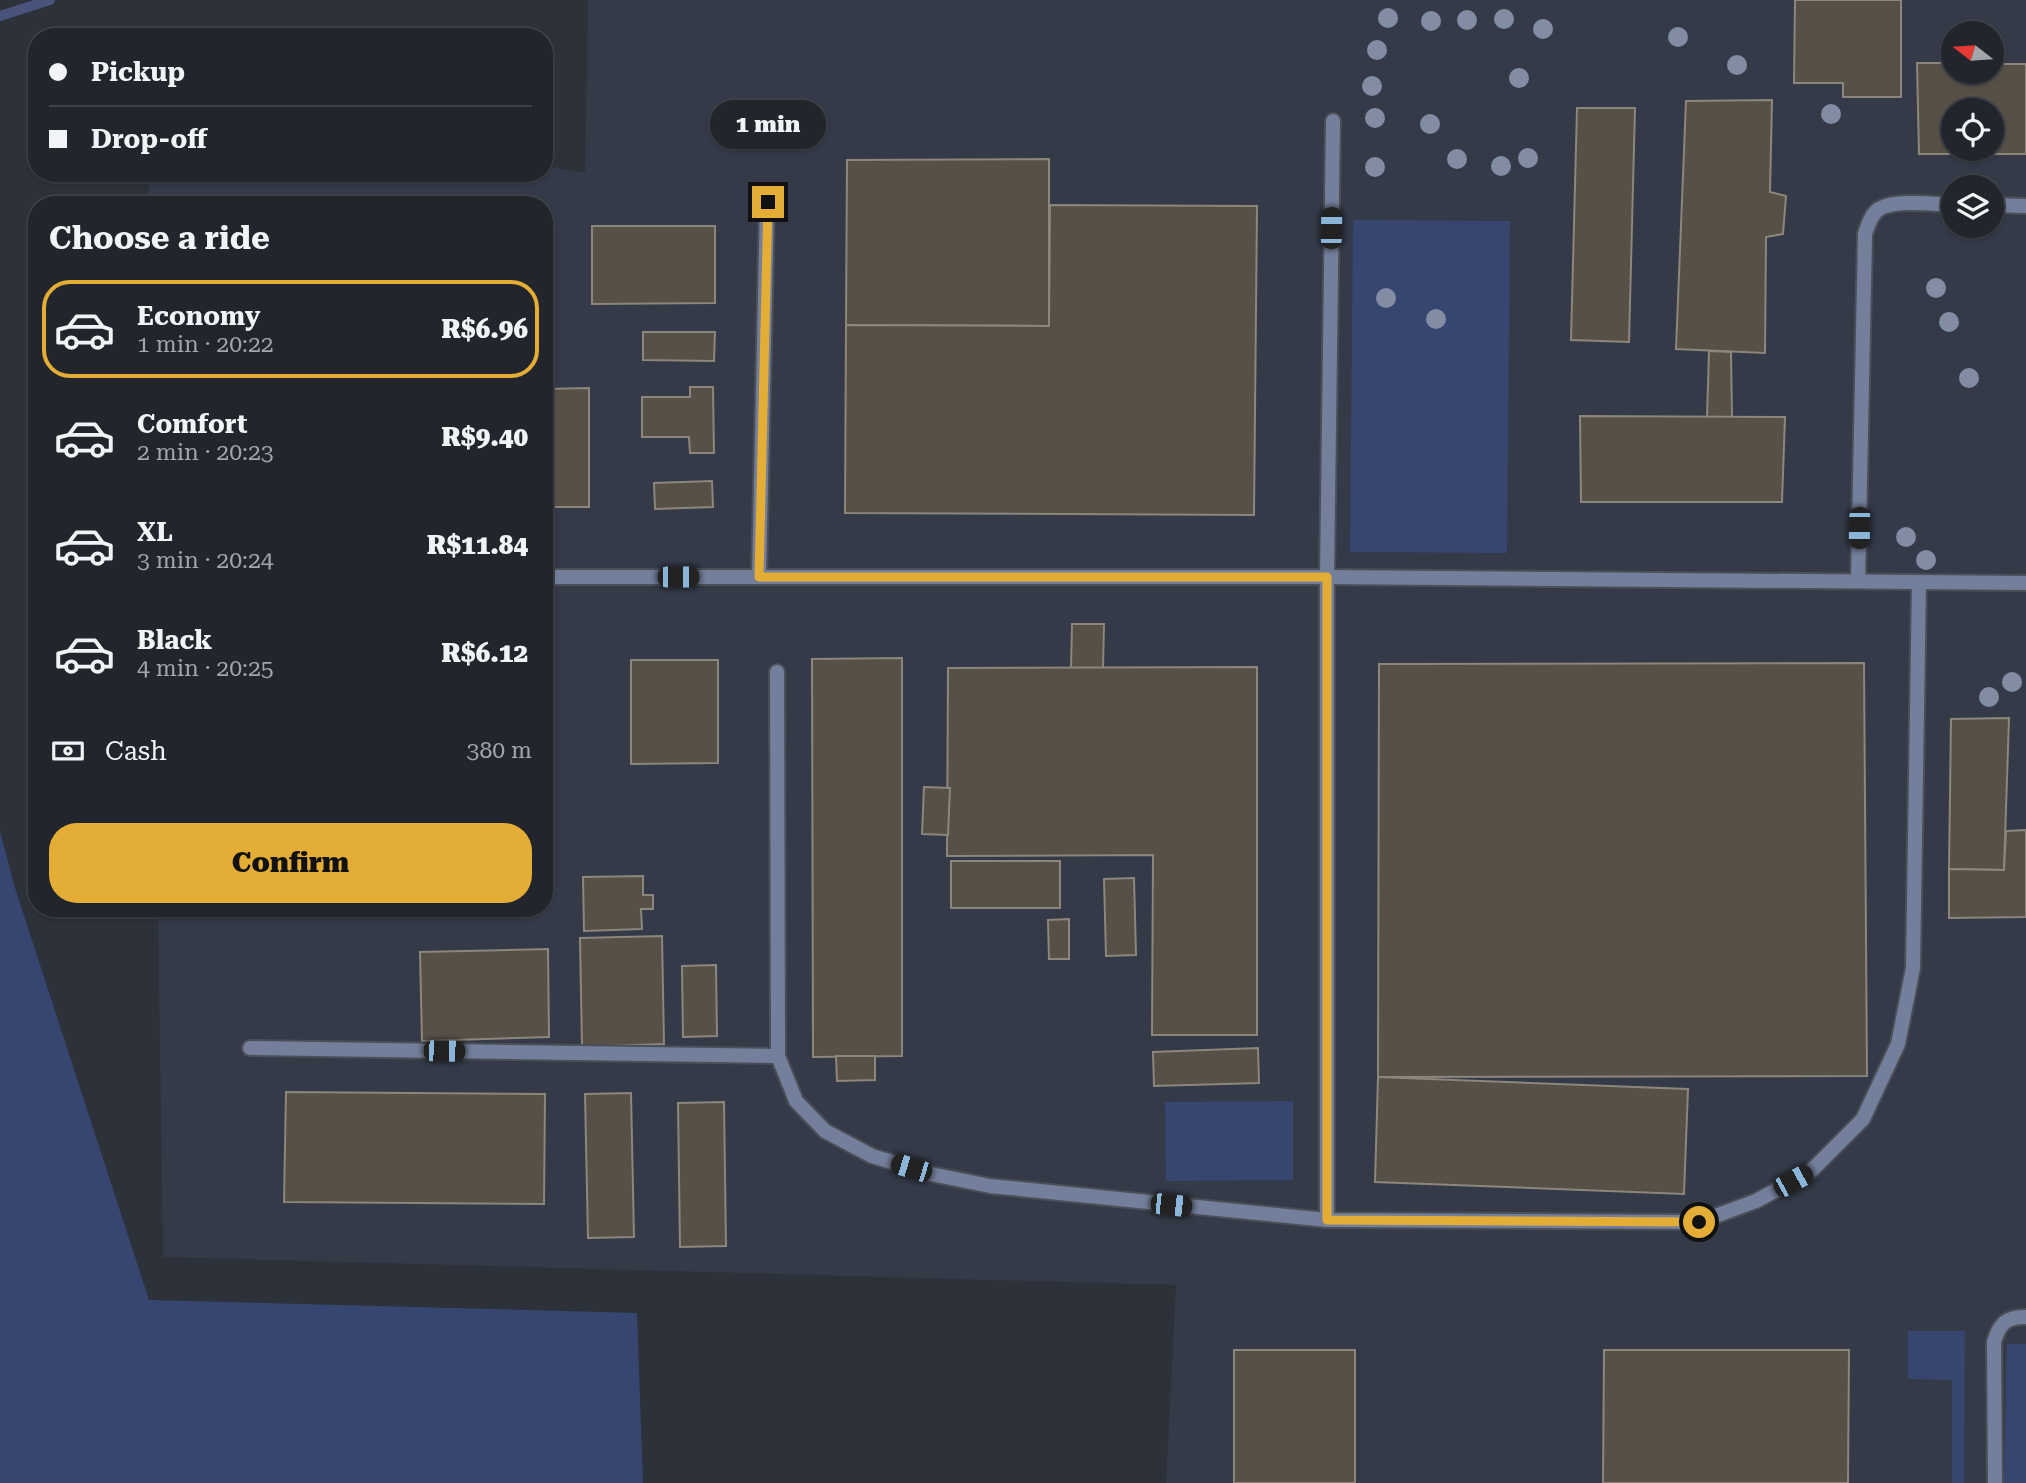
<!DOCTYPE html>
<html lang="en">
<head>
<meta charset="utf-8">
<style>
  body { margin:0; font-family:"Roboto Serif",serif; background:#2e3138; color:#f1f3f6; height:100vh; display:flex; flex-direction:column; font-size:26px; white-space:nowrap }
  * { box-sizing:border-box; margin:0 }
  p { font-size:23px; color:#a2a5a9 }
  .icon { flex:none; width:38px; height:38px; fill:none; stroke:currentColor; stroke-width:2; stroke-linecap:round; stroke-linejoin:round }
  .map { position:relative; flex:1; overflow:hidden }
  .drawer { position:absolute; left:28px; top:196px; width:525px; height:721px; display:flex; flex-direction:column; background:#22252c; border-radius:28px; box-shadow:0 2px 5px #0004,0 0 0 2px #3f4248 }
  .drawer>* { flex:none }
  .hud { position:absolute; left:28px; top:28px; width:525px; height:154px; border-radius:28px; box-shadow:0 2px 5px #0004,0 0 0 2px #3f4248; display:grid; align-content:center; height:154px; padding:0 21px; background:#22252c }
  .needle { width:46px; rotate:287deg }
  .buttons { position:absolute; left:1941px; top:21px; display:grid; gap:14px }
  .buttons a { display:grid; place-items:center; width:63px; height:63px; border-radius:50%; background:#22252c; box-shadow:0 2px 5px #0004,0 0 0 2px #3f4248; font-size:35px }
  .end { position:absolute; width:32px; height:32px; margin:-16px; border:9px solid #e4ad35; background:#111; box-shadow:0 0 0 4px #111 }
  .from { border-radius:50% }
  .bubble { position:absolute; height:49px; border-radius:24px; background:#22252c; box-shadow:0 2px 5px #0004,0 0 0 2px #3f4248; font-size:23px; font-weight:800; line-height:49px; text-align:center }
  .car { position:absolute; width:21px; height:42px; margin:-21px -10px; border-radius:9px; box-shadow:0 0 5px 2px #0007; background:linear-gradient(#222 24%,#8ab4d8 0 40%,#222 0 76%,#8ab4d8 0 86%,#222 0) }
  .hud b { display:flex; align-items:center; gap:24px; height:66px; font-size:26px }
  .hud b+b { border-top:2px solid #3f4248 }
  .hud i { width:18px; height:18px; background:#f1f3f6 }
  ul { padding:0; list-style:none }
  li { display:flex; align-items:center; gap:21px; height:98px; margin:0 14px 10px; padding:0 7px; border:4px solid transparent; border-radius:28px }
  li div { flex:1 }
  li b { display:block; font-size:26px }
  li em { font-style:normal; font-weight:800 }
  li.on { border-color:#e4ad35 }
  li>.icon { width:63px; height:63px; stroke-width:1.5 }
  h2 { padding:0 21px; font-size:32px; line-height:84px }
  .pay { display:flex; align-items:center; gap:18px; height:77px; padding:0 21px; font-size:26px }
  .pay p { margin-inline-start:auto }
  .primary-button { display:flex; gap:14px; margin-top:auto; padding:14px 21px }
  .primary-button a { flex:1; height:80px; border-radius:28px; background:#e4ad35; color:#111; font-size:28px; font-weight:800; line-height:80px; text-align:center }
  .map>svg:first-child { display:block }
  .built { fill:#343a48; fill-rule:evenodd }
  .green { fill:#364670 }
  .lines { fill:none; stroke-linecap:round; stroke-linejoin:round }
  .stream { stroke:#49537b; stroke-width:10 }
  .building { fill:#565047; stroke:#8c867c; stroke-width:2; fill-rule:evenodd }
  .lane-casing { stroke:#4b4f57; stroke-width:18 }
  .lane { stroke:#737f9b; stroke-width:14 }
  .tree { fill:#828da4 }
  .route { stroke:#e4ad35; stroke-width:9 }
</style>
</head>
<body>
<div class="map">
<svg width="2026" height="1483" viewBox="0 0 2026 1483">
  <rect width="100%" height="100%" fill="#2d313a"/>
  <path class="built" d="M588,0h1438v1483h-860l10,-198 -1013,-28 -5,-349h386v-703h-395l-1,-32h396v-7l41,7zM1953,33h39v39h-39zM1953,110h39v39h-39zM1953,187h39v39h-39z"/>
  <g class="green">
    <polygon points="1353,220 1510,221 1507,553 1350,552"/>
    <polygon points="0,831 15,888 149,1300 637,1313 643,1483 0,1483"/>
    <polygon points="1293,1101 1293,1180 1166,1181 1165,1102"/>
    <polygon points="1908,1331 1965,1331 1964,1483 1952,1483 1952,1380 1908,1379"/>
    <polygon points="2007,1344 2026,1344 2026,1483 2004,1483"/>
  </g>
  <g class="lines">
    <polyline class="stream" points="0,16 50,0"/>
  </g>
  <g class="building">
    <polygon points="1795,0 1901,0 1901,97 1843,97 1843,83 1794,83"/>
    <path d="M1917,63h36v9h39v-8h34v90h-107zM1953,110h39v39h-39z"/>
    <polygon points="1772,100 1770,192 1786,196 1783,234 1766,237 1765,353 1676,349 1686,101"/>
    <polygon points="1577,108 1635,108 1629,342 1571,340"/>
    <polygon points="1049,159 1049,326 846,325 847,160"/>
    <polygon points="391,203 518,204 518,205 391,205"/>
    <polygon points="1050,205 1257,206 1254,515 845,513 846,325 1049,326"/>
    <polygon points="592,226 715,226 715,303 592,304"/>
    <rect x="544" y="231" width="5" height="61"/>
    <polygon points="643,332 715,332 714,361 643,360"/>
    <polygon points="1709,351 1731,352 1732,417 1707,417"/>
    <polygon points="690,387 713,387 714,453 690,453 689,437 642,437 642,397 690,397"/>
    <polygon points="589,388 589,507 544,507 544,389"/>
    <polygon points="1580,416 1785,417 1782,502 1581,502"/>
    <polygon points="712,481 713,507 655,509 654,483"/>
    <polygon points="1072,624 1104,624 1103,668 1071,668"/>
    <polygon points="902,658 902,1056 813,1057 812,659"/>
    <polygon points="631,660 718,660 718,763 631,764"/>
    <polygon points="1864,663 1867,1076 1378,1077 1379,664"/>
    <polygon points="1257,667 1257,1035 1152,1035 1153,855 947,856 948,668"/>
    <rect x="544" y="692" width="10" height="85"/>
    <polygon points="2009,718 2004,870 1949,869 1951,719"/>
    <polygon points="544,785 552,785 553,870 544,871"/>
    <polygon points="924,787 950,788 948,835 922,834"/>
    <polygon points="2026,830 2026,917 1949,918 1949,869 2004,870 2006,831"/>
    <rect x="951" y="861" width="109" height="47"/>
    <polygon points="643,876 643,895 653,895 653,909 641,909 642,929 584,931 583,877"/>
    <polygon points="1134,878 1136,955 1106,956 1104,879"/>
    <polygon points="1069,919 1069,959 1049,959 1048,920"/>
    <polygon points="662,936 664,1044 582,1047 580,938"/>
    <polygon points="548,949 549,1037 422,1041 420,952"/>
    <polygon points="716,965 717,1036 683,1037 682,966"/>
    <polygon points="1258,1048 1259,1083 1154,1086 1153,1052"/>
    <polygon points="836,1056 875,1056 875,1080 837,1081"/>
    <polygon points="1378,1077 1688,1089 1684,1194 1375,1182"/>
    <polygon points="286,1092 545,1094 544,1204 284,1202"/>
    <polygon points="631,1093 634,1237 588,1238 585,1094"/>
    <polygon points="724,1102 726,1246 680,1247 678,1103"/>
    <rect x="1234" y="1350" width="121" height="133"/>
    <polygon points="1604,1350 1849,1350 1848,1483 1603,1483"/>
  </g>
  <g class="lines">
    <defs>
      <g id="lane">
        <polyline points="1333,121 1327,577 1327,1220 1699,1222 1756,1201 1811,1171 1863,1119 1898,1044 1913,968 1919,582"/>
        <polyline points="1992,205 2026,206"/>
        <polyline points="544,577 1327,577 2026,583"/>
        <polyline points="759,577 767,202"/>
        <path d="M1858,581l7,-347c3,-9 6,-20 14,-25 15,-10 55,-5 74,-4"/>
        <polyline points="777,672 778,1056 796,1101 825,1131 872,1156 931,1174 990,1186 1327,1220"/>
        <polyline points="250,1048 778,1056"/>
        <path d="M1995,1483l-1,-141c5,-17 12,-26 32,-25"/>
      </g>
    </defs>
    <use href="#lane" class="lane-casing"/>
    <use href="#lane" class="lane"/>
  </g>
  <g class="tree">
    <circle cx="1388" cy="18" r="10"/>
    <circle cx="1504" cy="19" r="10"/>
    <circle cx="1467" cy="20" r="10"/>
    <circle cx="1431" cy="21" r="10"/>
    <circle cx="1543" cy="29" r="10"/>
    <circle cx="1678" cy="37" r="10"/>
    <circle cx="1377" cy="50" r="10"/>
    <circle cx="1737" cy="65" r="10"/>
    <circle cx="1519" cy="78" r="10"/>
    <circle cx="1372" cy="86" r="10"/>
    <circle cx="1831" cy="114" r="10"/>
    <circle cx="1375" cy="118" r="10"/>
    <circle cx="1430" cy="124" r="10"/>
    <circle cx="1528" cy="158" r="10"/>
    <circle cx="1457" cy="159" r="10"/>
    <circle cx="1501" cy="166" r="10"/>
    <circle cx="1375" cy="167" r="10"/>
    <circle cx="1936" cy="288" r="10"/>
    <circle cx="1386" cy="298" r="10"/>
    <circle cx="1436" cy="319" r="10"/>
    <circle cx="1949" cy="322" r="10"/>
    <circle cx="1969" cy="378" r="10"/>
    <circle cx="1906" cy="537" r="10"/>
    <circle cx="1926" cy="560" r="10"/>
    <circle cx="2012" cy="682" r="10"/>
    <circle cx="1989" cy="697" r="10"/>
  </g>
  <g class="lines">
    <polyline class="route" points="768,202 759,577 1327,577 1327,1220 1699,1222"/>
  </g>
</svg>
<div class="buttons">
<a><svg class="needle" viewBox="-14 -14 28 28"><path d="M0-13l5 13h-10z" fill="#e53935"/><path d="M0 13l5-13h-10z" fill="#a2a5a9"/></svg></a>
<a><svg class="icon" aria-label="locate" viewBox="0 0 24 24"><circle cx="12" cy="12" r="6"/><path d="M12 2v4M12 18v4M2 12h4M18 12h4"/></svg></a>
<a><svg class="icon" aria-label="layers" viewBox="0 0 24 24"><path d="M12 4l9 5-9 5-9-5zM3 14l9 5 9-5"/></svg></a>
</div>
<i class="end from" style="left:1699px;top:1222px"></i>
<i class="end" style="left:768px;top:202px"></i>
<div class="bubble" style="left:710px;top:100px;width:116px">1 min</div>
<i class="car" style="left:1331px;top:228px;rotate:1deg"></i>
<i class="car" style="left:1859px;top:528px;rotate:181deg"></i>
<i class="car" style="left:678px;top:577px;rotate:90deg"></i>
<i class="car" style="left:444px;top:1051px;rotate:91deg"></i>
<i class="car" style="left:911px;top:1168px;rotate:287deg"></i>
<i class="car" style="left:1793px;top:1181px;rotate:61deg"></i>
<i class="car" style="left:1171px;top:1205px;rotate:96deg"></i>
<div class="hud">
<b><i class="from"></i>Pickup</b>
<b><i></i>Drop-off</b>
</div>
<section class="drawer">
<h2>Choose a ride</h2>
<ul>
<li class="on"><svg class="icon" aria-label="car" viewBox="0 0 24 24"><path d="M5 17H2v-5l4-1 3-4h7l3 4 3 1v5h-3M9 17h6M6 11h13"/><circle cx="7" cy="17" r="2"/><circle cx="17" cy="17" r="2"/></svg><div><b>Economy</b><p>1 min · 20:22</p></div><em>R$6.96</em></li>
<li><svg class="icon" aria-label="car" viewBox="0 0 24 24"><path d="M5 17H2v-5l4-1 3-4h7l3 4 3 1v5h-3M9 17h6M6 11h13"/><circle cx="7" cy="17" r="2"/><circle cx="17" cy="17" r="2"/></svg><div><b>Comfort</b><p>2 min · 20:23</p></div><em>R$9.40</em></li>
<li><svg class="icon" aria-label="car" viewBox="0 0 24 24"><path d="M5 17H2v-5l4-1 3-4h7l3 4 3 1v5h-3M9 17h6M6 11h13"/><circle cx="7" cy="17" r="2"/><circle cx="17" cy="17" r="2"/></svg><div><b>XL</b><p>3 min · 20:24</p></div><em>R$11.84</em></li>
<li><svg class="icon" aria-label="car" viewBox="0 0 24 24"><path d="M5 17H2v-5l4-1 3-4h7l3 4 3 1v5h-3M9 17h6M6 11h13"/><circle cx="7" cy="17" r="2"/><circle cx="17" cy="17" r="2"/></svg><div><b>Black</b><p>4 min · 20:25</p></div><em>R$6.12</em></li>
</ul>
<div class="pay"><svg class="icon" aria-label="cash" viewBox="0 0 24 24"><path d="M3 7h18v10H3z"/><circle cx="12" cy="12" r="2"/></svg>Cash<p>380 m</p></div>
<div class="primary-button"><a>Confirm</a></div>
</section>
</div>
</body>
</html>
